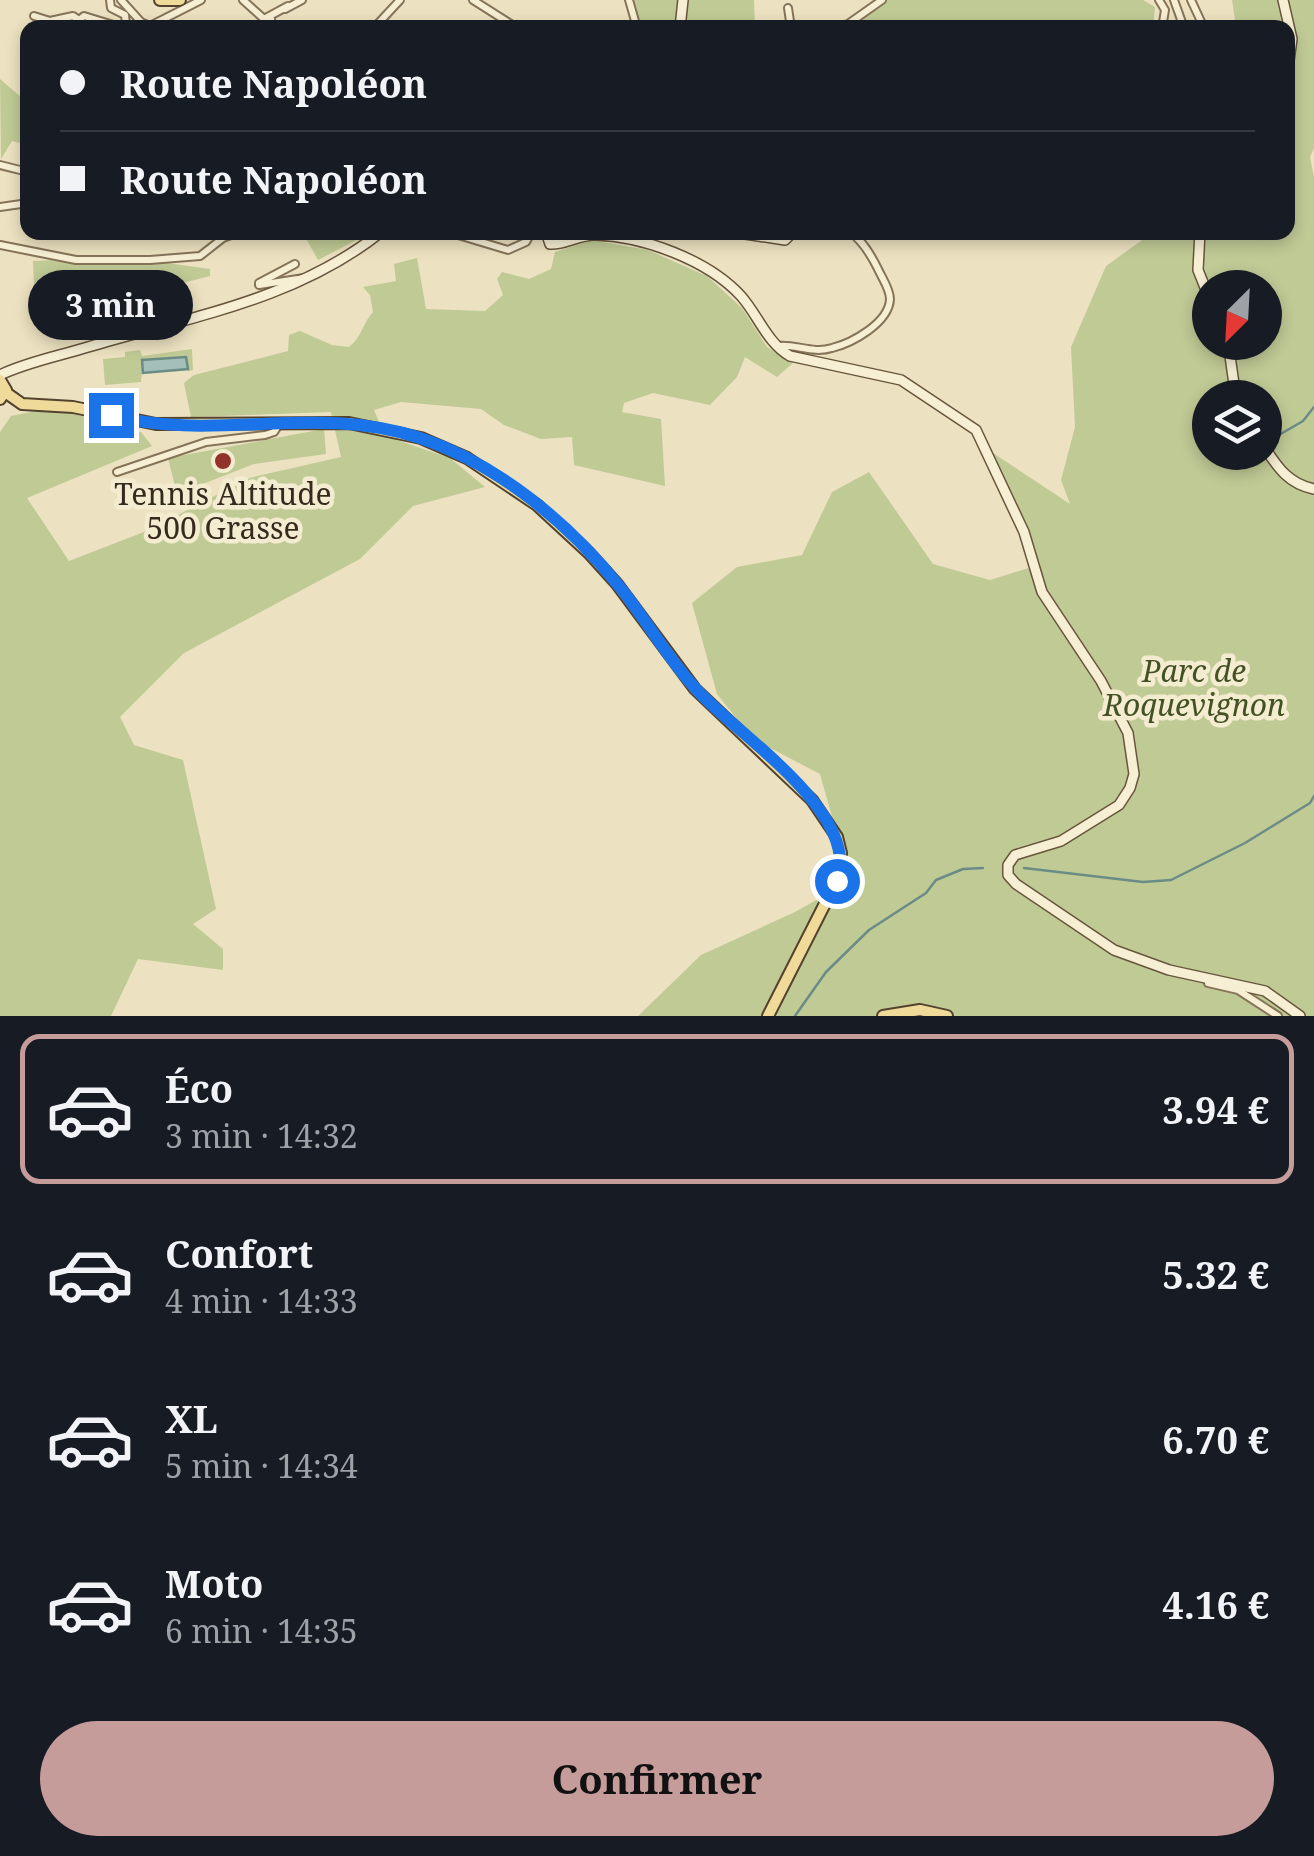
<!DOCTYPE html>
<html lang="fr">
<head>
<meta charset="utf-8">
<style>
  body { margin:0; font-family:"Noto Serif",serif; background:#20242c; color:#f1f3f6; height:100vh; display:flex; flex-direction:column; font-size:38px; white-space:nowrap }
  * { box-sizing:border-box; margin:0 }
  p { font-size:32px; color:#9ea1a6 }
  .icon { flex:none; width:55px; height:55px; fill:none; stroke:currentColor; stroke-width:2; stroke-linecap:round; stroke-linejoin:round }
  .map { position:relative; height:1016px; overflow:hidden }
  .panel { display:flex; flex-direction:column; background:#171b24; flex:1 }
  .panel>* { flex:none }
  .hud { position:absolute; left:20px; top:20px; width:1275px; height:220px; border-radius:20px; box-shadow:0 5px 15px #0003; display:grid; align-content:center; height:220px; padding:0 40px; background:#171b24 }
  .needle { width:65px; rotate:204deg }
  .tools { position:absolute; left:1192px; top:270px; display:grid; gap:20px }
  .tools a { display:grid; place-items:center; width:90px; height:90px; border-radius:50%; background:#171b24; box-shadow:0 5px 15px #0003; font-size:50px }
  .end { position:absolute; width:45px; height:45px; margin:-22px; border:12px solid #1a73e8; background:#fff; box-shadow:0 0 0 5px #fff }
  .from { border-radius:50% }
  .bubble { position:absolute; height:70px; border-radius:35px; background:#171b24; box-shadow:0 5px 15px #0003; font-size:32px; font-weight:700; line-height:70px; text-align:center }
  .hud b { display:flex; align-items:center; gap:35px; height:95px; font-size:38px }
  .hud b+b { border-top:2px solid #363941 }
  .hud i { width:25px; height:25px; background:#f1f3f6 }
  ul { padding:18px 0 0; list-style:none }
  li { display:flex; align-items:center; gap:30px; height:150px; margin:0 20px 15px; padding:0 20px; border:5px solid transparent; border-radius:20px }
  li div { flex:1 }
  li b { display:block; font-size:38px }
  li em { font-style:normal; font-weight:700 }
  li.current { border-color:#c69c9b }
  li>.icon { width:90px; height:90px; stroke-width:1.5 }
  .primary-button { display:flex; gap:20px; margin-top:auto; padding:20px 40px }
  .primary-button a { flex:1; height:115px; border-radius:60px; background:#c69c9b; color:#111; font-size:40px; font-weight:700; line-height:115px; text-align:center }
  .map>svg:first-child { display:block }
  .green { fill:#c0ca95; fill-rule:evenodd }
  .water { fill:#a3bfb9; stroke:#6b8c86; stroke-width:2.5 }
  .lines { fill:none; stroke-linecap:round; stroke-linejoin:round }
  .stream { stroke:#6b8c86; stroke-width:2.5 }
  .street-casing { stroke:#857459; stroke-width:10 }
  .secondary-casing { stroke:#67553c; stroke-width:12 }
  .primary-casing { stroke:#53422d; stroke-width:14 }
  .street { stroke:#f7efd4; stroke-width:6 }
  .secondary { stroke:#f7efd4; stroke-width:9 }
  .primary { stroke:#efda99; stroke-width:10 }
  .route { stroke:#1a73e8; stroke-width:12 }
  .poi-dot { fill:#92322b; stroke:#f4ecd0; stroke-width:4 }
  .labels { text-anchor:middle; stroke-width:9; stroke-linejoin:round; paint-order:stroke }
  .poi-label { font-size:30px; fill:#352a1d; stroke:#f4ecd0 }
  .park-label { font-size:30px; font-style:italic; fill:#435124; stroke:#f4ecd0 }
</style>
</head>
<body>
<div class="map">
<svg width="1314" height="1016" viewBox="0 0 1314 1016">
  <rect width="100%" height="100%" fill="#ece2c1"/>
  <g class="green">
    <polygon points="633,0 754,0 755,27 640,27"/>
    <polygon points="884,0 1143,0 1155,7 1153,27 789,28 855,18"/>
    <path d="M1232,0h82v148l-4,9 4,20v839h-676l63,-61 94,-43 55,-31 -30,-107 -67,-35 -36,-45 -25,-91 45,-36 65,-12 30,-63 37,-20 64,92 57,16 45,-14 -45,-115 80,53 -9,-24 14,-53 -4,-80 35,-81 46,-33 136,-1v-204l-52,-1zM1210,288h55v54h-55zM1210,398h55v54h-55z"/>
    <polygon points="0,79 28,103 27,145 12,141 1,159"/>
    <polygon points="303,233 370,233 318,260"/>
    <path d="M592,240l56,10 59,26 35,32 25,39 26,16 -16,14 -32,-20 -8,20 -27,28 -57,-12 -29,10 -2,9 39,7 4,67 -91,-21 -2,-28 -31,2 -37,-14 -23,-16 -80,-7 -27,8 11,26 65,22 35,29 -72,19 -53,53 -176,94 -64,64 14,28 49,15 33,149 -23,15 30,25v21l-85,-11 -27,57h-111v-584l11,-16 41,-8 89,24 11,14 -125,52 42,63 80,-31 100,-52 92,-21 -10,-45 -140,5 -7,-34 10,-8 94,-24 1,-16 11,-4 32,14 17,2c13,-10 13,-23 24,-35l-3,-17 -7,-8 33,-6 -2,-17 23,-6 9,51 59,2 18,-16 -6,-16 5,-7 27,7 22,-10 4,-17z"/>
    <polygon points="124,257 210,269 210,276 58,315 43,310 44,291 34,287 33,261"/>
    <polygon points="192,349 193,370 188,371 186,357 143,360 141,382 105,385 103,359 125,357 125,352 140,350 142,356"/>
    <polygon points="324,429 326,454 254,464 177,494 168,458"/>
  </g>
  <polygon class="water" points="186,357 188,369 143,373 142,360"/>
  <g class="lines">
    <g class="stream">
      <polyline points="1265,443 1303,421 1314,407"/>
      <polyline points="1246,453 1246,452"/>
      <polyline points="1024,868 1143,882 1171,880 1245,843 1310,803 1314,796"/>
      <polyline points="795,1016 826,972 869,930 926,893 936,880 963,869 983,868"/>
    </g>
    <defs>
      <g id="street">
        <polyline points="121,0 141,22 150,26 201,0"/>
        <polyline points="243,0 264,19 288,6"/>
        <polyline points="473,0 517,28"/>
        <polyline points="629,0 637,28"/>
        <polyline points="1159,0 1165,10 1162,28"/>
        <polyline points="1174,0 1184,28"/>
        <polyline points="1191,0 1204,28"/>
        <polyline points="788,8 791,28"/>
        <polyline points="285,9 302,0"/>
        <polyline points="34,16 50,21 73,16 79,20"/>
        <polyline points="79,28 79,20 84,16 120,27 126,24 125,15 111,8 110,0"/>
        <polyline points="258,28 271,19"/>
        <polyline points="374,28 400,0"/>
        <polyline points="403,28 409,28"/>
        <polyline points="848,28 848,24 882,0"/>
        <polyline points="0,165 28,172"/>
        <polyline points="0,207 28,203"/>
        <polyline points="448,232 508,250 526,242 531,233"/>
        <polyline points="429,233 431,232"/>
        <polyline points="0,245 76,260 150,260 200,256 223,238 236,233"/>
        <polyline points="259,283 295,264"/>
        <polyline points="259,285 304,278"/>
        <path d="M778,346c18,-2 35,8 54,2 20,-5 57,-25 58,-49 0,-10 -8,-21 -12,-30 -7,-14 -15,-28 -28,-37"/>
        <polyline points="117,472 206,442 265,435 274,432 280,423"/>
        <polyline points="1208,983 1238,990 1278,1016"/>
      </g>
      <g id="secondary">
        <polyline points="1283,0 1292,39 1288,68"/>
        <polyline points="680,28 683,0"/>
        <path d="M546,232l4,12c15,1 28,-9 45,-9 48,1 113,25 146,61 17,19 26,47 49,60l111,24 75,50 48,102 18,60 59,89 27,52 6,41 -4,14 -11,17 -58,36 -46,14 -7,10v10l8,9 98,66 55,20 96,21 35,25"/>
        <polyline points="732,232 785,240 793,232"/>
        <polyline points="1200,232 1198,270 1210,300"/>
        <polyline points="1228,342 1236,398"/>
        <path d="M0,375c27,-13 59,-19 88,-28 101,-30 208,-47 293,-115"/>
        <path d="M1265,448c13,20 24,36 49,41"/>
      </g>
      <g id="primary">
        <polyline points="160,0 180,0"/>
        <polyline points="0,380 6,390 0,399"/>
        <polyline points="5,392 22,404 73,407 156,424 349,423 421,438 467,458 537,505 589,553 617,584 695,689 812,800 837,837 841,853 839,876 768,1016"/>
        <polyline points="883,1016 920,1010 947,1016"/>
      </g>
    </defs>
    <use href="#street" class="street-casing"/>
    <use href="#secondary" class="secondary-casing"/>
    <use href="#primary" class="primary-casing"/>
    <use href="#street" class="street"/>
    <use href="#secondary" class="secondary"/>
    <use href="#primary" class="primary"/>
  </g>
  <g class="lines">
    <path class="route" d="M111,415c101,28 204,-12 309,23 77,26 148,84 199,148 27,33 48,72 77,103 40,45 166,124 141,192"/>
  </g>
  <circle class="poi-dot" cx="223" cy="461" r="10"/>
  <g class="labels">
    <g class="poi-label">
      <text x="223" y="505">Tennis Altitude<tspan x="223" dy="34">500 Grasse</tspan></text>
    </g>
    <g class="park-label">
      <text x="1194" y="682">Parc de<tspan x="1194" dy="34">Roquevignon</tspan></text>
    </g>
  </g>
</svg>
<div class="tools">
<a><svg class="needle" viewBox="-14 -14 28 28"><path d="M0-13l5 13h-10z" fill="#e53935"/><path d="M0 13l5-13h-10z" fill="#9ea1a6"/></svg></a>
<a><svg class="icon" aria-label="layers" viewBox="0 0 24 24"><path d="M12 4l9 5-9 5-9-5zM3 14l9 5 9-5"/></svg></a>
</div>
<i class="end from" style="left:837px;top:881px"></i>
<i class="end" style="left:111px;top:415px"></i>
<div class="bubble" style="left:28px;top:270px;width:165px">3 min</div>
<div class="hud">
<b><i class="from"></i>Route Napoléon</b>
<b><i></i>Route Napoléon</b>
</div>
</div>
<section class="panel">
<ul>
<li class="current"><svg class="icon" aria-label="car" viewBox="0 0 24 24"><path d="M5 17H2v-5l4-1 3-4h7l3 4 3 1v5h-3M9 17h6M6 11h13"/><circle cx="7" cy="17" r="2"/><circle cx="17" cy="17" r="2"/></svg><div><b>Éco</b><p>3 min · 14:32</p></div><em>3.94 €</em></li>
<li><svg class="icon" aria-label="car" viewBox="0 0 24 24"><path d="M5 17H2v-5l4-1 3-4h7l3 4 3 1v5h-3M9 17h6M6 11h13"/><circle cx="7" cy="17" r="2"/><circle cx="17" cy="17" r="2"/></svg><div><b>Confort</b><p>4 min · 14:33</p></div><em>5.32 €</em></li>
<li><svg class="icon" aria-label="car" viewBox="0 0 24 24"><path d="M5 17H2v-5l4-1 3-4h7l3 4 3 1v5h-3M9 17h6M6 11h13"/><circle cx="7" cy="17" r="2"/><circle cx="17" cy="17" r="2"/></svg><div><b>XL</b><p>5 min · 14:34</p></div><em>6.70 €</em></li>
<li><svg class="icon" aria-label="car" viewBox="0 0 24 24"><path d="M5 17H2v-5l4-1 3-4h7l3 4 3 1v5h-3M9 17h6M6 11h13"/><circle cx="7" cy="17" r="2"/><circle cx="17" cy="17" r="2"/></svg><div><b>Moto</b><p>6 min · 14:35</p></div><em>4.16 €</em></li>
</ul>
<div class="primary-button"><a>Confirmer</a></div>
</section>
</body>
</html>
